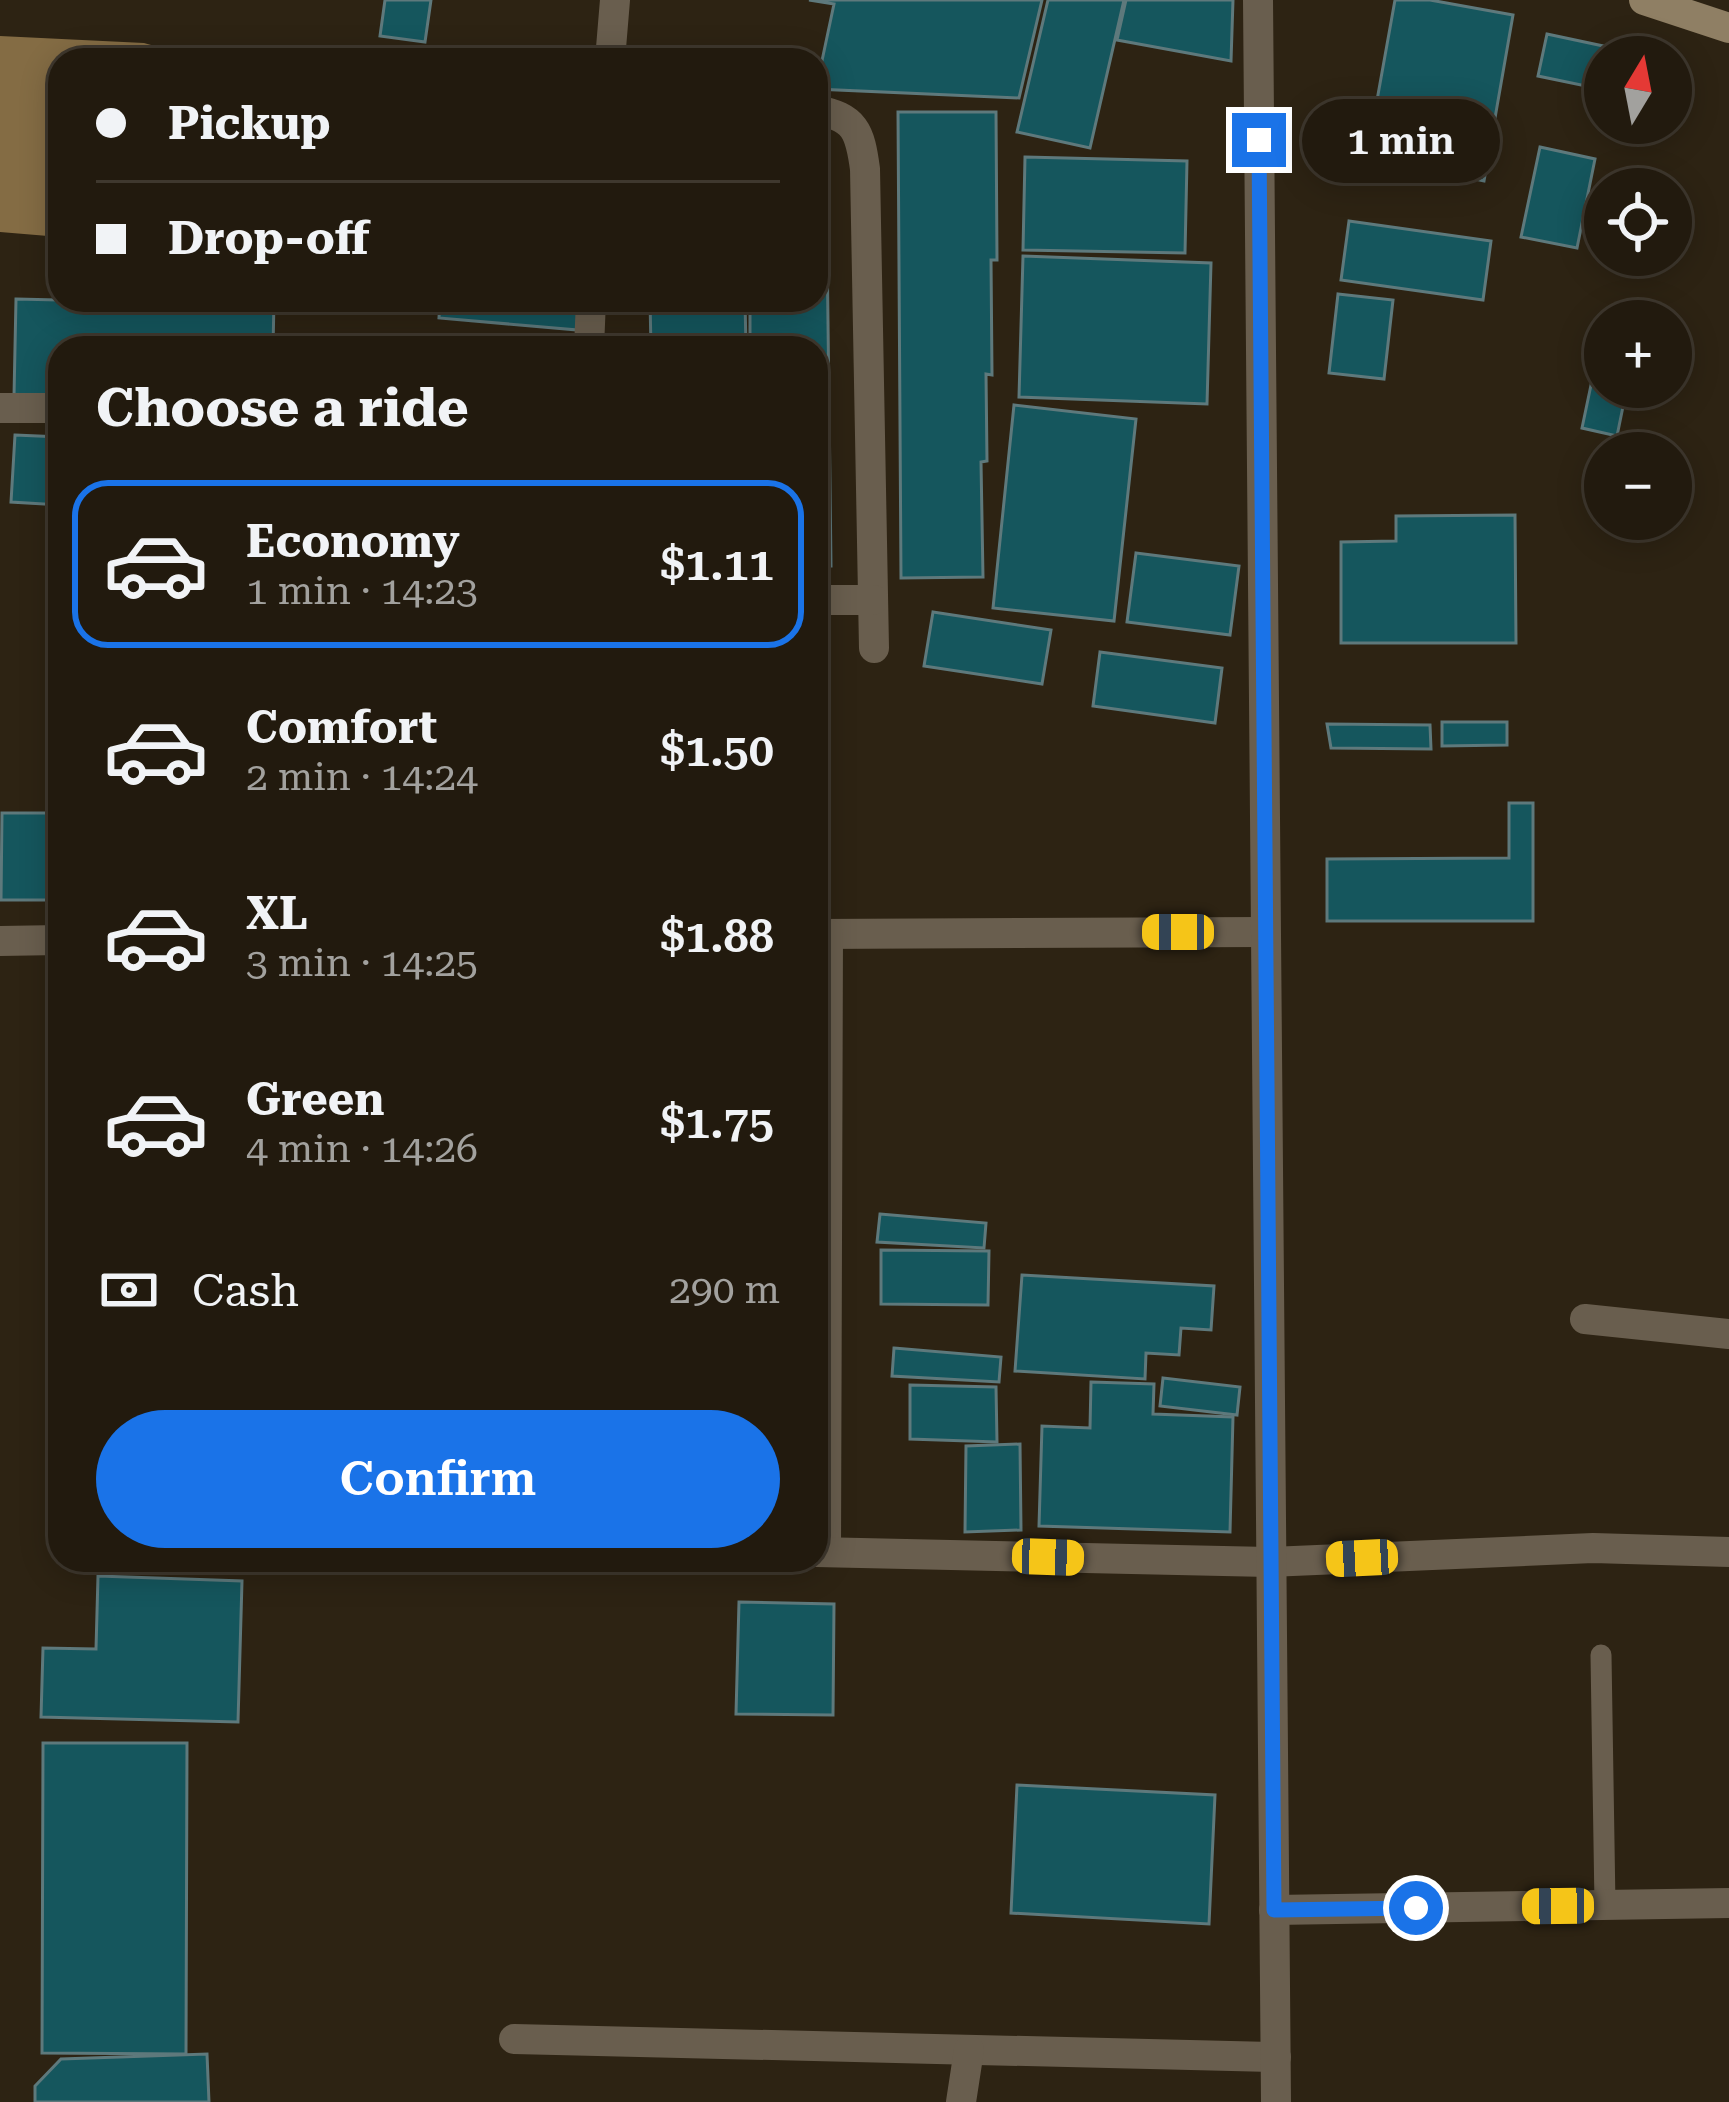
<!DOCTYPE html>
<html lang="en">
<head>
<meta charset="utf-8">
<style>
  body { margin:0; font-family:"Roboto Serif",serif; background:#2e271c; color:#f1f3f6; height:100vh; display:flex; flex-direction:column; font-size:45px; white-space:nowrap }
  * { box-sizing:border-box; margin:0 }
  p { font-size:39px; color:#a2a19e }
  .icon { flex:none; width:66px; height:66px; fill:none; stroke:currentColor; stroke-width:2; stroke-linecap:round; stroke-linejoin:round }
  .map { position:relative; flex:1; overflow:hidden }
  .panel { position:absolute; left:48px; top:336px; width:780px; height:1236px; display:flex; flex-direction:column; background:#221a0e; border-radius:36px; box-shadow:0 6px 30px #0003,0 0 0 3px #3f382e }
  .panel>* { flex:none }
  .banner { position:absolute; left:48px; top:48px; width:780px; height:264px; border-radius:36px; box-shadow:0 6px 30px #0003,0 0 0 3px #3f382e; display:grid; align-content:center; height:264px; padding:0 48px; background:#221a0e }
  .needle { width:78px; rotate:10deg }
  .tools { position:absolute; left:1584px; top:36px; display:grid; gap:24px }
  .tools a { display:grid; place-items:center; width:108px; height:108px; border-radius:50%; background:#221a0e; box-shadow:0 6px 30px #0003,0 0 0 3px #3f382e; font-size:60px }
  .end { position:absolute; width:54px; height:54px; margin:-27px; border:15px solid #1a73e8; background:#fff; box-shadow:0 0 0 6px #fff }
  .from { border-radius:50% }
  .bubble { position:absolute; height:84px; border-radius:42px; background:#221a0e; box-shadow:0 6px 30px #0003,0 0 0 3px #3f382e; font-size:39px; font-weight:600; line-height:84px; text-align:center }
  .car { position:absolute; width:36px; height:72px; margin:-36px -18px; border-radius:15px; box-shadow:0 0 9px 3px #0007; background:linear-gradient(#f5c518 24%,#345 0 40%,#f5c518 0 76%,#345 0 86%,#f5c518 0) }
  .banner b { display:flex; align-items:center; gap:42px; height:114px; font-size:45px }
  .banner b+b { border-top:3px solid #3f382e }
  .banner i { width:30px; height:30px; background:#f1f3f6 }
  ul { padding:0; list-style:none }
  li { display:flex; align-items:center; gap:36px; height:168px; margin:0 24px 18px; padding:0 24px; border:6px solid transparent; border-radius:36px }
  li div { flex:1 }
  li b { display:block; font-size:45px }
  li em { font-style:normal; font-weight:600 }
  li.selected { border-color:#1a73e8 }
  li>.icon { width:108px; height:108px; stroke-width:1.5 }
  h2 { padding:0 48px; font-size:54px; line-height:144px }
  .pay { display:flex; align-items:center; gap:30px; height:132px; padding:0 48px; font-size:45px }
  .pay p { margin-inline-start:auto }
  .cta { display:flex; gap:24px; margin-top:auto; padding:24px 48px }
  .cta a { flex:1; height:138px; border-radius:72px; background:#1a73e8; color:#fff; font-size:48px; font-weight:600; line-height:138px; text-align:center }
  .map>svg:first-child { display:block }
  .water { fill:#846c44 }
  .building { fill:#15565d; stroke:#5e797c; stroke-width:3 }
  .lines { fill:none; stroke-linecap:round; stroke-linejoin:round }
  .service { stroke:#695e4e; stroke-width:21 }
  .minor { stroke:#695e4e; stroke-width:30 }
  .tertiary { stroke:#695e4e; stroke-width:30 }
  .secondary { stroke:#8f7f64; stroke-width:30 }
  .route { stroke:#1a73e8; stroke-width:15 }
</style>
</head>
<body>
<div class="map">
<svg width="1729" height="2102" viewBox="0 0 1729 2102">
  <rect width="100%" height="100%" fill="#2d2313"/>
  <polygon class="water" points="0,36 144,43 204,60 60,60 60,237 0,232"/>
  <g class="building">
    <polygon points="385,0 431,0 425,42 380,36"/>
    <polygon points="809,0 1042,0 1019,98 816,89 834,4"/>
    <polygon points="1048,0 1124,0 1090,148 1017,132"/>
    <polygon points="1126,0 1233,0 1231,61 1117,40"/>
    <polygon points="1395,0 1430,0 1513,15 1484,181 1367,156"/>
    <polygon points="1547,34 1636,53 1635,57 1605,57 1605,90 1538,76"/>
    <polygon points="898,112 996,112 997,260 991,260 992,375 986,374 987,461 981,462 983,577 901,578"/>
    <polygon points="1540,147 1595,159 1577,248 1521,237"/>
    <polygon points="1025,157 1187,161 1185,253 1023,250"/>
    <polygon points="816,160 826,160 831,566 816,566 816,348 750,348 750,300 816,300"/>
    <polygon points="1349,221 1491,241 1483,300 1341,280"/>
    <polygon points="1023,256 1211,263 1207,404 1019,397"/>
    <polygon points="1338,294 1393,300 1384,379 1329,373"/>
    <polygon points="16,299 186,303 186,300 274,300 273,348 60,348 60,397 14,396"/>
    <polygon points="440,300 580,300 578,330 439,318"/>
    <polygon points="650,300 745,300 746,348 651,348"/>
    <polygon points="1604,323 1605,387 1627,387 1617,436 1582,428"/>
    <polygon points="1014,405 1136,419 1114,621 993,608"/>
    <polygon points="15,435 60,437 60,505 11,502"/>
    <polygon points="1515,515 1516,643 1341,643 1341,542 1396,541 1396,516"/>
    <polygon points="1136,553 1239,566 1230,635 1127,622"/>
    <polygon points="933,612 1051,630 1042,684 924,666"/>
    <polygon points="816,642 821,642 822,725 816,725"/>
    <polygon points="1100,652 1222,668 1215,723 1093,706"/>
    <polygon points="1442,722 1507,722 1507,745 1442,746"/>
    <polygon points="1327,724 1430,725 1431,749 1331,748"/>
    <polygon points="1509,803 1533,803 1533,921 1327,921 1327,859 1509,858"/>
    <polygon points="2,813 60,813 60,900 1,900"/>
    <polygon points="60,985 60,1205 51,1205 48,986"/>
    <polygon points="880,1214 986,1223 984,1248 877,1242"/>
    <polygon points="881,1250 989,1251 988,1305 881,1304"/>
    <polygon points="1022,1275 1214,1286 1211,1330 1181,1328 1179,1355 1146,1353 1145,1379 1015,1371"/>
    <polygon points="894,1348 1001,1357 999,1382 892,1376"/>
    <polygon points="1163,1378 1240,1387 1237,1415 1160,1406"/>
    <polygon points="1091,1382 1154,1384 1153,1414 1233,1417 1230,1532 1039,1526 1042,1426 1090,1428"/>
    <polygon points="910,1385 996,1387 997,1442 910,1439"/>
    <polygon points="1020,1444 1021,1530 965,1532 966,1446"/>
    <polygon points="98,1576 242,1581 238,1722 41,1717 43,1648 96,1649"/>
    <polygon points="739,1602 834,1604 833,1715 736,1714"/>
    <polygon points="43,1743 187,1743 186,2054 42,2053"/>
    <polygon points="1017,1785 1215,1795 1209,1924 1011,1913"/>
    <polygon points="207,2054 209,2102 35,2102 35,2086 61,2059"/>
  </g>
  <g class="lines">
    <polyline class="service" points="1601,1655 1605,1905"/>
    <g class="minor">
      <polyline points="610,60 615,0"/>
      <path d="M816,110c39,7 44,21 49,59l9,479"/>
      <polyline points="589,348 591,300"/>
      <polyline points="0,408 60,408"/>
      <polyline points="816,600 873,600"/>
      <polyline points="816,934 1265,932"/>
      <polyline points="0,941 60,940"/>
      <polyline points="1585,1319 1729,1334"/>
      <polyline points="826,1551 828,934"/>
      <polyline points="816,1552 1269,1562 1593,1548 1729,1552"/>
      <polyline points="1274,1910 1729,1903"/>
      <polyline points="514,2039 1276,2057"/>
      <polyline points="961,2102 969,2050"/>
    </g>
    <polyline class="tertiary" points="1258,0 1276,2102"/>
    <polyline class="secondary" points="1644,0 1729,28"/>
  </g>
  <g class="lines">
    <polyline class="route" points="1259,140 1274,1910 1416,1908"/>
  </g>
</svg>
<div class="tools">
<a><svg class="needle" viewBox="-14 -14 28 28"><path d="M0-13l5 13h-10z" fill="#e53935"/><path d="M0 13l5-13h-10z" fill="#a2a19e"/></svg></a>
<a><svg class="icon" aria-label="locate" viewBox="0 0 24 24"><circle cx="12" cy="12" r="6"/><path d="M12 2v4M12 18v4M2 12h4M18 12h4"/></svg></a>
<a>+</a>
<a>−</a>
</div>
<i class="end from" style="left:1416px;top:1908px"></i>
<i class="end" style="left:1259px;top:140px"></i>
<div class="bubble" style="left:1302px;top:99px;width:198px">1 min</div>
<i class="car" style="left:1178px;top:932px;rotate:270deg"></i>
<i class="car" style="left:1048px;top:1557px;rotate:92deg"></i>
<i class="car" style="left:1362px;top:1558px;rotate:267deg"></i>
<i class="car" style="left:1558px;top:1906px;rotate:269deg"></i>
<div class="banner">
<b><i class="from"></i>Pickup</b>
<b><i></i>Drop-off</b>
</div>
<section class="panel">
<h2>Choose a ride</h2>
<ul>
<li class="selected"><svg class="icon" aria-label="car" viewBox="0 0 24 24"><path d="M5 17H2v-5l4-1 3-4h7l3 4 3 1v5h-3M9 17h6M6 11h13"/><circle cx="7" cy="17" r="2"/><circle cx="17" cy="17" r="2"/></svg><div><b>Economy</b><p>1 min · 14:23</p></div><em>$1.11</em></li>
<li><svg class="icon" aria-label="car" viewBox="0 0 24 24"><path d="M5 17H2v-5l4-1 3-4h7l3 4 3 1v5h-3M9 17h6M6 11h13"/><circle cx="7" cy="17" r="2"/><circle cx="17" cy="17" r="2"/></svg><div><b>Comfort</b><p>2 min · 14:24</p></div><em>$1.50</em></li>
<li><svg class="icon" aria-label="car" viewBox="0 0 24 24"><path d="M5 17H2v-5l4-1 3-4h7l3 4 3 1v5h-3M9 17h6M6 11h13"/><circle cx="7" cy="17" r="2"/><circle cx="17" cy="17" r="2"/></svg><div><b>XL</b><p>3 min · 14:25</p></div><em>$1.88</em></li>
<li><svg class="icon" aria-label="car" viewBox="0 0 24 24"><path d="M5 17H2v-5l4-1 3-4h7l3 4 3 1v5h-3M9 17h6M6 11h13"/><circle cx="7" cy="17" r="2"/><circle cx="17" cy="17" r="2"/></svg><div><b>Green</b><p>4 min · 14:26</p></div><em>$1.75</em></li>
</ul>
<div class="pay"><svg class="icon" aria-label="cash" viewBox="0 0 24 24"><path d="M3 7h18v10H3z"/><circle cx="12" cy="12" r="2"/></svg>Cash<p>290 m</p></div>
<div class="cta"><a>Confirm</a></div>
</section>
</div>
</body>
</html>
